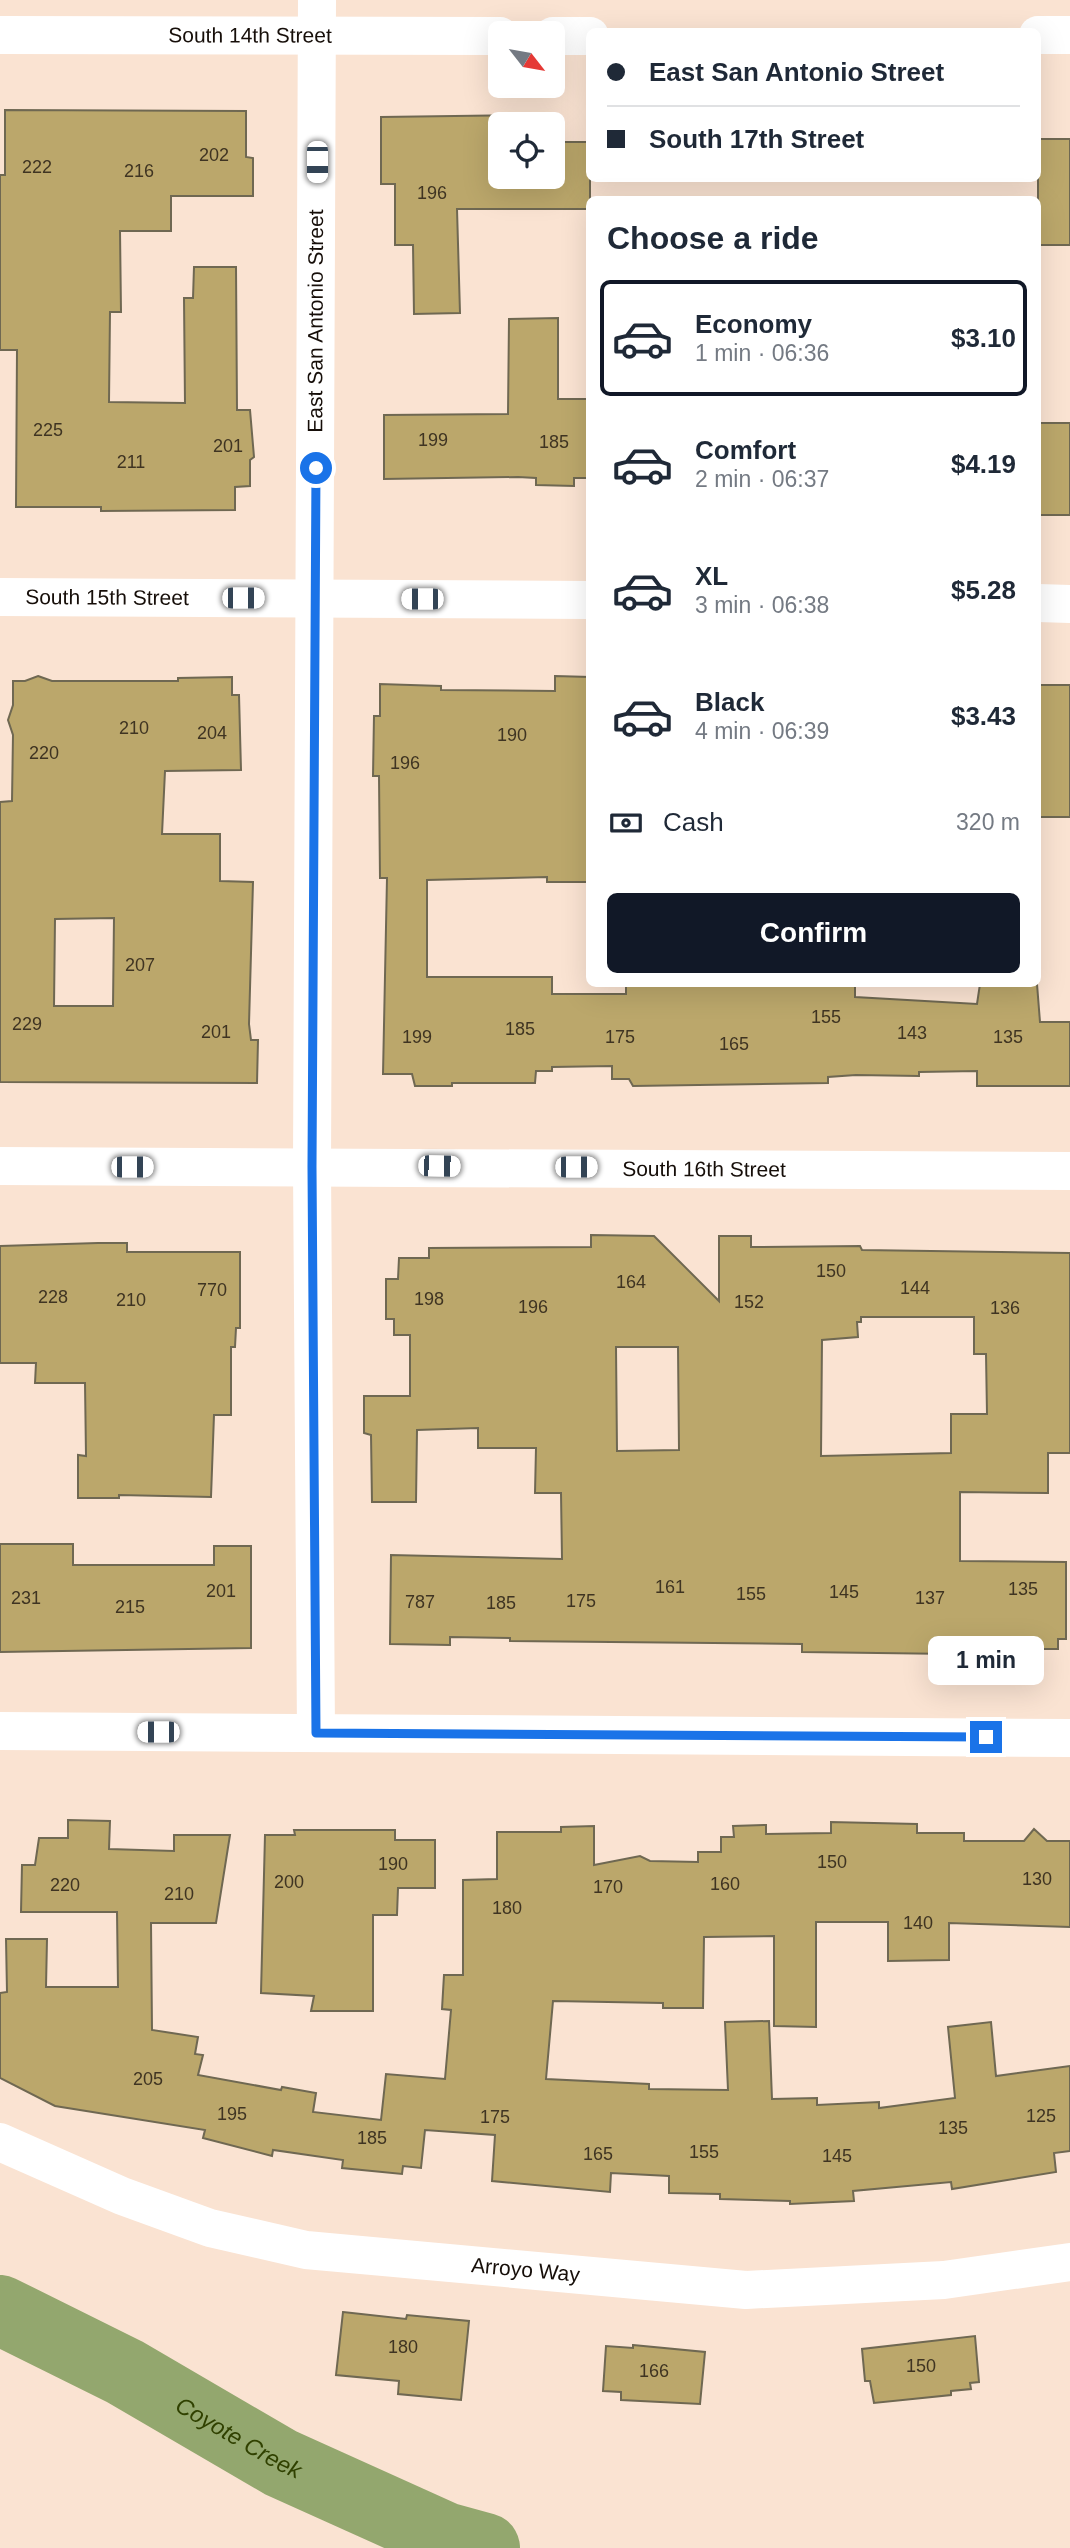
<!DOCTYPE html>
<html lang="en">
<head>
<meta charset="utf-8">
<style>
  body { margin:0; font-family:Arial,sans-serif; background:#f6f6f7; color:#1f2937; height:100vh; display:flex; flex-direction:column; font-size:26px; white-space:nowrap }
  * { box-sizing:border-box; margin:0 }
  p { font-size:23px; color:#747a83 }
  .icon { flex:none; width:38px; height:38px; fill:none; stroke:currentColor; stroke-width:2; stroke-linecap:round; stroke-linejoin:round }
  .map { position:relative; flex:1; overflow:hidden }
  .drawer { position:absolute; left:586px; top:196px; width:455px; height:791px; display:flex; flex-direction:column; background:#fff; border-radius:10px; box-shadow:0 7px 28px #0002 }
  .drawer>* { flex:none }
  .top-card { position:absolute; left:586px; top:28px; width:455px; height:154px; border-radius:10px; box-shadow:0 7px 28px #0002; display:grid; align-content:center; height:154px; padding:0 21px; background:#fff }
  .needle { width:46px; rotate:121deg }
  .fabs { position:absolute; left:488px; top:21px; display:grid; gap:14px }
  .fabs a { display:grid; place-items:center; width:77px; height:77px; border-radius:10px; background:#fff; box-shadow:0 7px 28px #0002; font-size:35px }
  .end { position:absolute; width:32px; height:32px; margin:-16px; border:9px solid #1a73e8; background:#fff; box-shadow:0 0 0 4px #fff }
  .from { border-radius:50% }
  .bubble { position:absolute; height:49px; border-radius:10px; background:#fff; box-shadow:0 7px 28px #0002; font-size:23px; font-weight:700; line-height:49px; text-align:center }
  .car { position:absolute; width:21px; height:42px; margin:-21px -10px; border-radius:9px; box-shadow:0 0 5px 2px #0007; background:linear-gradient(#fff 24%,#345 0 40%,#fff 0 76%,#345 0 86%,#fff 0) }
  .top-card b { display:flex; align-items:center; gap:24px; height:66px; font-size:26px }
  .top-card b+b { border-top:2px solid #e0e1e3 }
  .top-card i { width:18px; height:18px; background:#1f2937 }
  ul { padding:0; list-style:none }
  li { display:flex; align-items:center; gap:21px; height:116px; margin:0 14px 10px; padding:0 7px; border:4px solid transparent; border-radius:10px }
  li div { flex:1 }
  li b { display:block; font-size:26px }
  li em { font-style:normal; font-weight:700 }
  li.on { border-color:#111827 }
  li>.icon { width:63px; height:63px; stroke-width:1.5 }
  h2 { padding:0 21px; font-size:32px; line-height:84px }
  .pay { display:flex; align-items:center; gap:18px; height:77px; padding:0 21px; font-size:26px }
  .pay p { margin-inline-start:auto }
  .button { display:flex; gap:14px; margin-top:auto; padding:14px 21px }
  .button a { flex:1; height:80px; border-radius:10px; background:#111827; color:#fff; font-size:28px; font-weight:700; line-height:80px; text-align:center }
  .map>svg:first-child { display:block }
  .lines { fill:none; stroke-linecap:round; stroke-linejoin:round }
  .river { stroke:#93a76e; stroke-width:70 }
  .building { fill:#bba76b; stroke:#6f6852; stroke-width:2; fill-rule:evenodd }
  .street { stroke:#fff; stroke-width:38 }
  .secondary { stroke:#fff; stroke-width:38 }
  .route { stroke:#1a73e8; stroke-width:9 }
  .labels { text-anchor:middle; stroke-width:6; stroke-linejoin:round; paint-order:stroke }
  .number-label { font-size:18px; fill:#3f3422 }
  .street-label { font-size:21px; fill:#160e09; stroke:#fae3d2 }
  .water-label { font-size:23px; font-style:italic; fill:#304100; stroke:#fae3d2 }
</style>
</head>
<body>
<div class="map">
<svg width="1070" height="2548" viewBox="0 0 1070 2548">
  <rect width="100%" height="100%" fill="#fae3d2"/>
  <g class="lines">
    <path class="river" id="s1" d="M0,2310l125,62 156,91 164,74 40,11"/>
  </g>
  <g class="building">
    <polygon points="5,110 246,111 246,157 253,158 253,196 171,196 171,231 120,231 121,312 110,312 109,402 185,403 184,298 193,298 194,267 236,267 237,410 250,410 254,457 250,460 250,486 235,487 235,510 101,511 101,507 16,507 17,350 0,350 0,175 5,175"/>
    <polygon points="524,115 524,118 547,119 547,124 500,124 500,177 553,177 553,142 590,142 590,209 457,209 460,313 414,314 413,245 395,245 395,184 381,184 381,117"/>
    <rect x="1038" y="139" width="32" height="106"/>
    <polygon points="558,318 558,399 588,399 590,478 574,478 574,486 536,485 536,478 518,477 384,479 384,415 508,414 509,319"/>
    <rect x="1038" y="423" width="32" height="92"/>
    <path d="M38,676l14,5h126v-3l54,-1v18h7l2,75 -76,1 -3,63h58v47l33,1 -4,142 2,16h7l-1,43 -257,-1v-280l12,-1 1,-66 -5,-15 5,-15v-24h12zM114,918l-1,88h-59l1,-87z"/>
    <polygon points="555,676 590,677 590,882 547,882 547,877 427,880 427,977 552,977 552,994 626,994 626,984 855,984 855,997 977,1004 980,984 1037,984 1040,1022 1070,1022 1070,1086 977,1086 977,1071 919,1072 919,1076 856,1075 828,1077 828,1083 633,1086 629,1079 612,1079 612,1066 552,1067 552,1071 536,1071 535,1083 452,1083 452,1086 415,1086 412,1074 383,1074 387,878 380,878 379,776 373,776 374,716 380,716 380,684 441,686 441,690 555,691"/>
    <rect x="1038" y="685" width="32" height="132"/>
    <path d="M591,1235l63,1 65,65v-65h32v11l109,-1 2,4 208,3v200h-22v40l-88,-1v69l106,1v77h-8v10h-31v-10l-74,1v14l-151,-2v-8l-292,-3v-3l-60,-1v8l-60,-1 1,-89 171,4 -1,-66h-26l1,-45h-58v-20l-61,2 -1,72h-44l-1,-67 -7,-2v-37h46v-61h-16v-16h-8v-40h12l1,-21h30v-10l162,-1zM861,1317h113v37h12l1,60h-36v39l-130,3 1,-116 36,-3 -1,-15h4zM616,1347h62l1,103 -62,1z"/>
    <polygon points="98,1243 127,1243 127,1252 240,1252 240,1328 236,1328 235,1347 231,1347 231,1415 214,1415 211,1497 119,1495 119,1498 78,1498 78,1455 86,1456 85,1383 35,1383 36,1363 0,1363 0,1246"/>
    <polygon points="0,1544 73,1544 73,1565 214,1565 214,1546 251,1546 251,1648 0,1652"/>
    <polygon points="68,1820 110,1821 109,1849 174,1851 174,1835 230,1835 216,1923 151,1923 152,2030 198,2037 195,2054 203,2055 198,2075 281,2090 282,2087 316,2093 313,2112 381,2120 386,2074 445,2079 451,2010 442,2009 444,1975 463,1975 463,1880 497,1879 497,1832 561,1832 561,1827 594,1826 594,1865 640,1856 650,1861 698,1862 698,1852 721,1852 721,1837 734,1837 733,1826 766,1825 766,1834 831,1833 831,1822 917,1824 917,1833 964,1833 964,1841 1024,1841 1034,1829 1047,1841 1070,1841 1070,1927 949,1923 949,1960 888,1961 888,1922 816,1922 816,2027 774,2026 774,1936 704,1937 703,2008 663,2008 663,2003 553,2001 546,2079 649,2084 649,2089 728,2090 725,2022 769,2021 772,2099 817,2098 817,2105 879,2102 879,2108 955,2098 948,2027 991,2022 996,2076 1070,2066 1070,2151 1054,2153 1056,2172 952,2189 951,2182 853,2191 854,2201 790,2204 790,2201 720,2199 720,2194 669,2193 669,2176 611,2173 610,2192 492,2181 495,2135 425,2130 421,2168 403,2166 402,2174 342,2168 343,2160 273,2150 272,2156 203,2138 205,2130 55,2106 0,2078 0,1993 7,1992 6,1939 47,1939 46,1987 118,1987 117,1912 21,1912 22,1865 35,1865 39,1838 68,1838"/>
    <polygon points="294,1830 395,1830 395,1840 435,1840 435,1888 398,1888 397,1915 373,1915 373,2011 311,2011 314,1996 261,1993 265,1835 295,1835"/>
    <polygon points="343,2312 406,2319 407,2315 469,2321 461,2400 398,2394 399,2381 336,2375"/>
    <polygon points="975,2336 979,2382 970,2383 971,2389 951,2391 951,2395 874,2403 870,2381 865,2381 862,2349"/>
    <polygon points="633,2345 705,2352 700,2404 621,2400 621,2392 603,2391 606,2346 633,2348"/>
  </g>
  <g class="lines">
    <g class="street">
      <path id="s2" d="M0,35l500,1"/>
      <polyline points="1038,35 1070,35"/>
      <polyline points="553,36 590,36"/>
      <path id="s3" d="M0,597l590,3"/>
      <polyline points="1038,603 1070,604"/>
      <path id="s4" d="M0,1166l1070,5"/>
      <path id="s5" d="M316,1733l-4,-566 5,-1167"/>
      <path id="s6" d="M0,2142l122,54 88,32 96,22 440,40 198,-10 126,-18"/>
    </g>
    <polyline class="secondary" points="0,1731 1070,1738"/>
  </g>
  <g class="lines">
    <polyline class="route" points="316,468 312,1167 316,1733 986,1737"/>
  </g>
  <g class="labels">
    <g class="number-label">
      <text x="214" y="161">202</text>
      <text x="37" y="173">222</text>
      <text x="139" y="177">216</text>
      <text x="432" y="199">196</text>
      <text x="48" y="436">225</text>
      <text x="433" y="446">199</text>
      <text x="554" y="448">185</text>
      <text x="228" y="452">201</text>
      <text x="131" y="468">211</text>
      <text x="134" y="734">210</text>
      <text x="212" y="739">204</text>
      <text x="512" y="741">190</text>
      <text x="44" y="759">220</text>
      <text x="405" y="769">196</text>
      <text x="140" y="971">207</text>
      <text x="826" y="1023">155</text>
      <text x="27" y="1030">229</text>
      <text x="520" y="1035">185</text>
      <text x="216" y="1038">201</text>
      <text x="912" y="1039">143</text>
      <text x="417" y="1043">199</text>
      <text x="620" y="1043">175</text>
      <text x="1008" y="1043">135</text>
      <text x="734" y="1050">165</text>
      <text x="831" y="1277">150</text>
      <text x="631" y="1288">164</text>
      <text x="915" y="1294">144</text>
      <text x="212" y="1296">770</text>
      <text x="53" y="1303">228</text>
      <text x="429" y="1305">198</text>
      <text x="131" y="1306">210</text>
      <text x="749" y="1308">152</text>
      <text x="533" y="1313">196</text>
      <text x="1005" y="1314">136</text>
      <text x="670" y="1593">161</text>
      <text x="1023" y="1595">135</text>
      <text x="221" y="1597">201</text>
      <text x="844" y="1598">145</text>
      <text x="751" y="1600">155</text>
      <text x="26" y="1604">231</text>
      <text x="930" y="1604">137</text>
      <text x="581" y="1607">175</text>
      <text x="420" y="1608">787</text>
      <text x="501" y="1609">185</text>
      <text x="130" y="1613">215</text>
      <text x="832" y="1868">150</text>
      <text x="393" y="1870">190</text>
      <text x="1037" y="1885">130</text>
      <text x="289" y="1888">200</text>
      <text x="725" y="1890">160</text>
      <text x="65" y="1891">220</text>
      <text x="608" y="1893">170</text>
      <text x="179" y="1900">210</text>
      <text x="507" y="1914">180</text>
      <text x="918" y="1929">140</text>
      <text x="148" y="2085">205</text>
      <text x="232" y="2120">195</text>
      <text x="1041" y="2122">125</text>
      <text x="495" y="2123">175</text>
      <text x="953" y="2134">135</text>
      <text x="372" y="2144">185</text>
      <text x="704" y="2158">155</text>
      <text x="598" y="2160">165</text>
      <text x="837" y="2162">145</text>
      <text x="403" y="2353">180</text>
      <text x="921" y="2372">150</text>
      <text x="654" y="2377">166</text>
    </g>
    <g class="street-label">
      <text dy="7" stroke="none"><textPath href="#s2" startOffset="250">South 14th Street</textPath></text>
      <text dy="7" stroke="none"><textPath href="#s5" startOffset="1412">East San Antonio Street</textPath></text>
      <text dy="7" stroke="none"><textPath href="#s3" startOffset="107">South 15th Street</textPath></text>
      <text dy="7" stroke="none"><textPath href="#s4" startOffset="704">South 16th Street</textPath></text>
      <text dy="7" stroke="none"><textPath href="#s6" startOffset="546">Arroyo Way</textPath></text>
    </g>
    <g class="water-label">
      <text dy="8" stroke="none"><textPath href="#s1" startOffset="271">Coyote Creek</textPath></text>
    </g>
  </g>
</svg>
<div class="fabs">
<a><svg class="needle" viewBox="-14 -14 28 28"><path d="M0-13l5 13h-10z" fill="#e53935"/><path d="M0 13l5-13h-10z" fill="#747a83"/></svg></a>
<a><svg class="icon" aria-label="locate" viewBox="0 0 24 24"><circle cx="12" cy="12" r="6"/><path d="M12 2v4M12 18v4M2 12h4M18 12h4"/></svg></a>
</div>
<i class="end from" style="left:316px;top:468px"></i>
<i class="end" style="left:986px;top:1737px"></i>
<div class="bubble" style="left:928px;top:1636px;width:116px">1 min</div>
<i class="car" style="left:317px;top:162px;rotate:180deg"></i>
<i class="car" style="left:243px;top:598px;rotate:90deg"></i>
<i class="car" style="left:422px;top:599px;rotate:270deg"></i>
<i class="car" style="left:439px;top:1166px;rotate:91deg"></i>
<i class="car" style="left:132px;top:1167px;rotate:90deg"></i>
<i class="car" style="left:576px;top:1167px;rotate:90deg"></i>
<i class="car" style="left:158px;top:1732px;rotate:270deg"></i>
<div class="top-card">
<b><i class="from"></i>East San Antonio Street</b>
<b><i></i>South 17th Street</b>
</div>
<section class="drawer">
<h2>Choose a ride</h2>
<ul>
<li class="on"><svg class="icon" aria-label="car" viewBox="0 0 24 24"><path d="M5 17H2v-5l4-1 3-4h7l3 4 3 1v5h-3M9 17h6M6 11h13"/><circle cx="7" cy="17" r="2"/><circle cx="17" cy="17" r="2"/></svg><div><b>Economy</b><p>1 min · 06:36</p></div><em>$3.10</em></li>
<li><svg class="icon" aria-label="car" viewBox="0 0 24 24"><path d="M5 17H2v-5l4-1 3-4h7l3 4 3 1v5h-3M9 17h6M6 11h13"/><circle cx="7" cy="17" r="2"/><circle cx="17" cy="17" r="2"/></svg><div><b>Comfort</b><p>2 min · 06:37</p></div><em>$4.19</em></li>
<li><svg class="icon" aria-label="car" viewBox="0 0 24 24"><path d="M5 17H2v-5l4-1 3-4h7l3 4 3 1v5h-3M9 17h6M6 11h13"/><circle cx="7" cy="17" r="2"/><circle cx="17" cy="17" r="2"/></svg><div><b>XL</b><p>3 min · 06:38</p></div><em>$5.28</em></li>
<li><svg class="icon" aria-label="car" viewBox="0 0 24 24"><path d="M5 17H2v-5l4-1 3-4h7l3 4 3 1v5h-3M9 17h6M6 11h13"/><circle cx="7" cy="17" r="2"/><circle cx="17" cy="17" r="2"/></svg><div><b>Black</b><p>4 min · 06:39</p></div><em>$3.43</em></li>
</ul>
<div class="pay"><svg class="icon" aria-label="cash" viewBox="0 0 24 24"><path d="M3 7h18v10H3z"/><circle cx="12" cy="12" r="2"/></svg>Cash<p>320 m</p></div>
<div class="button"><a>Confirm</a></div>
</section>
</div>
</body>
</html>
